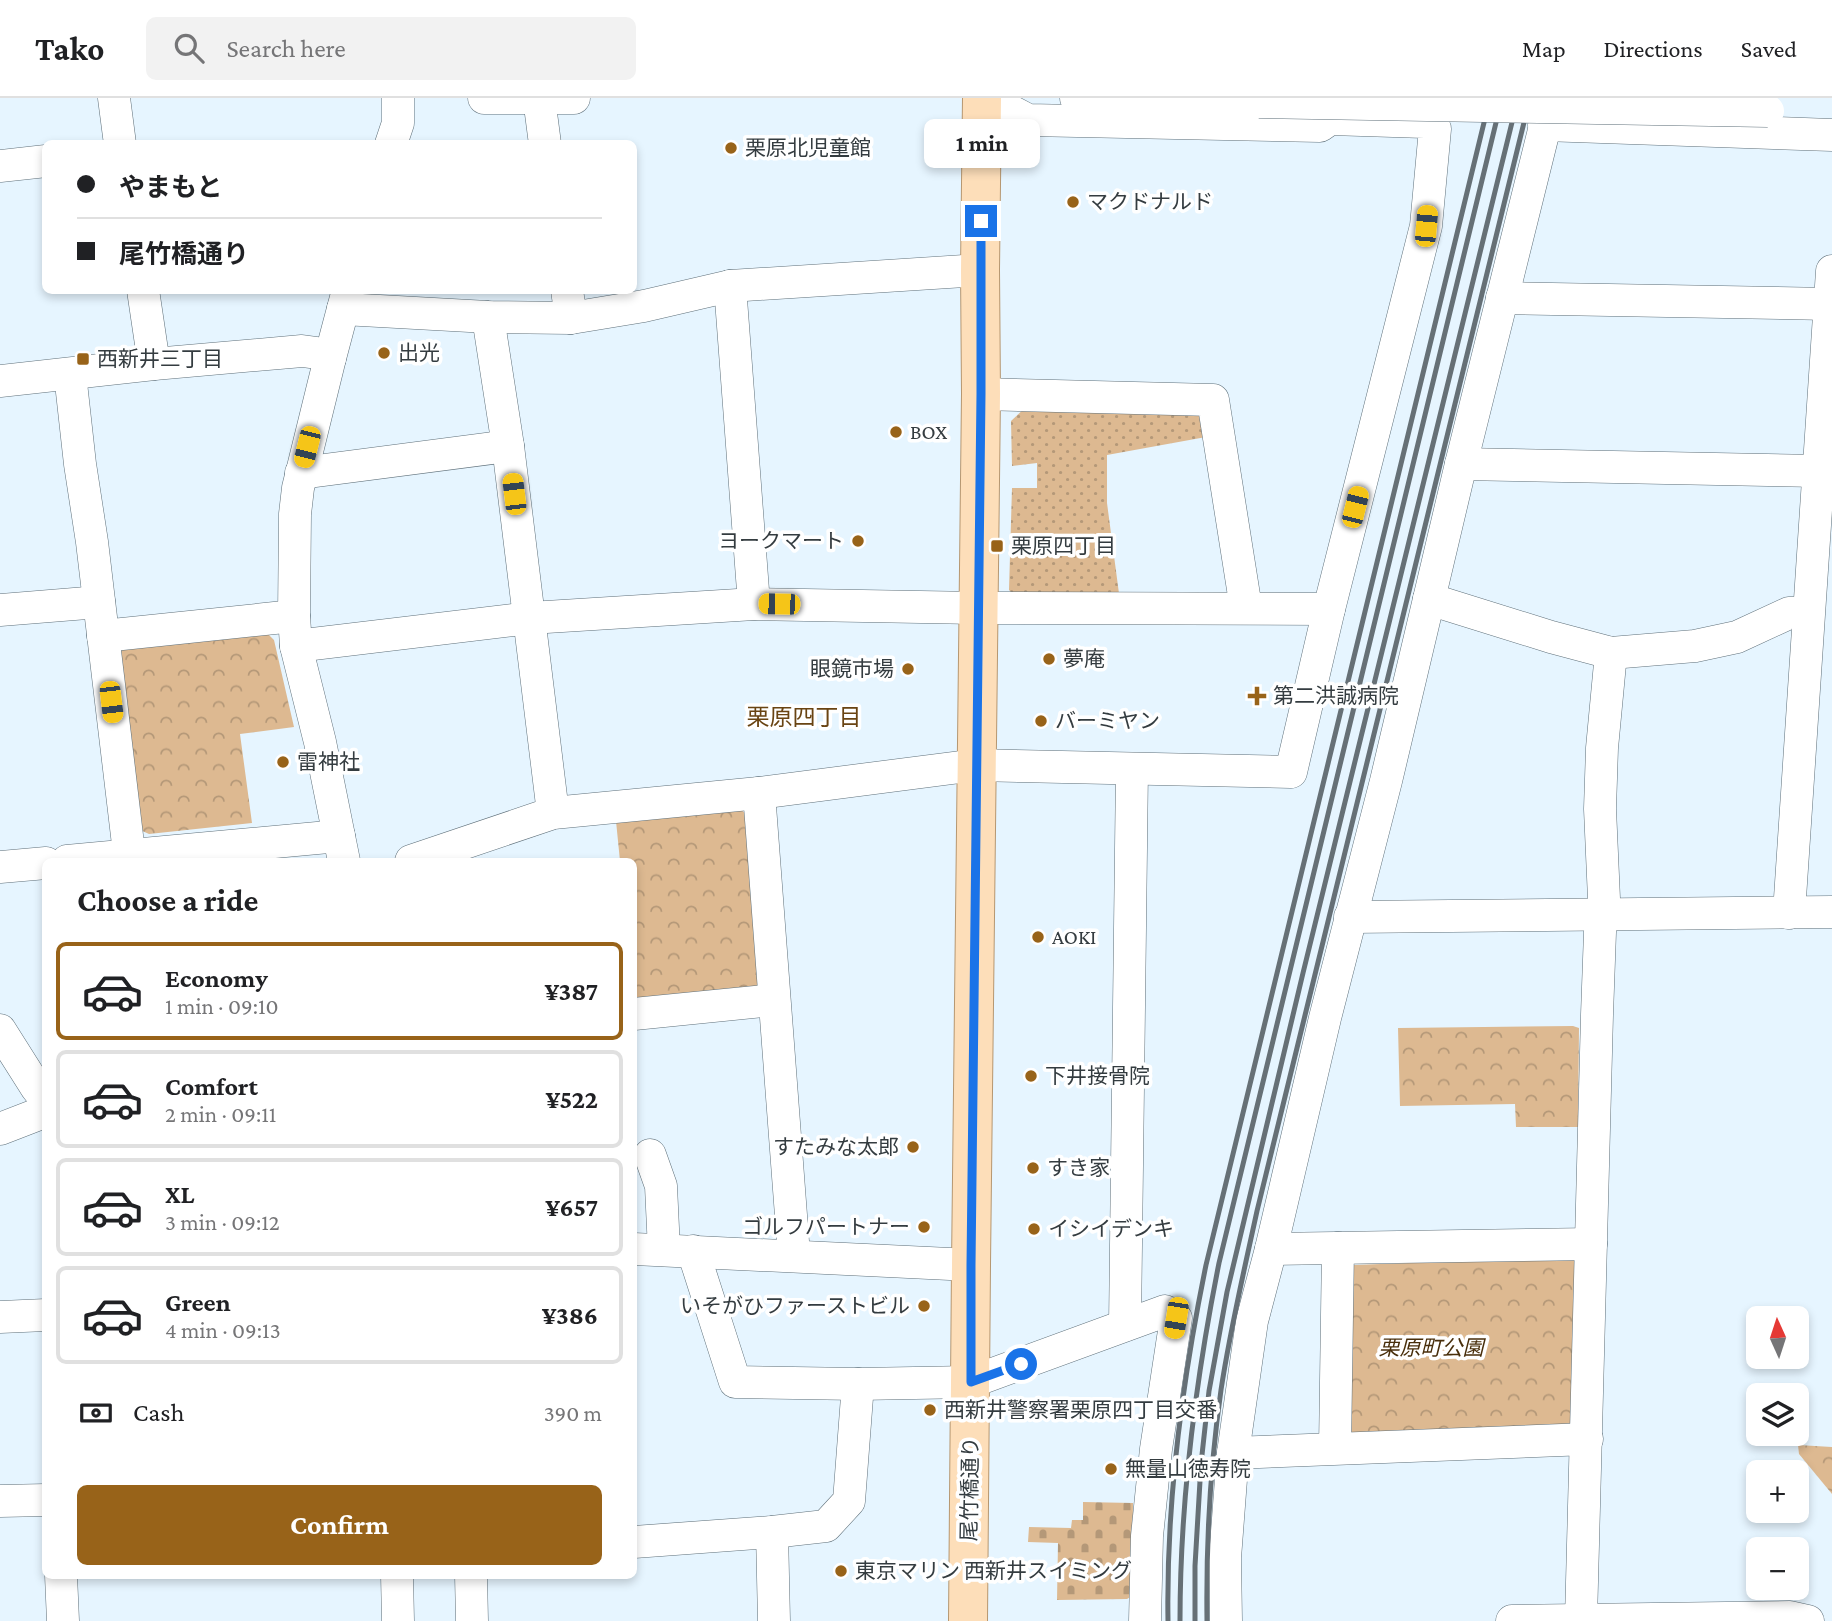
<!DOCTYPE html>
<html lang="en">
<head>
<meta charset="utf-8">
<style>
  body { margin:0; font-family:"Crimson Pro","Noto Sans JP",serif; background:#f2f2f2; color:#202124; height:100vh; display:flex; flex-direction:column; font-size:26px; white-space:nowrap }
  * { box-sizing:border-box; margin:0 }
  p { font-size:23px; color:#757577 }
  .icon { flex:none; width:38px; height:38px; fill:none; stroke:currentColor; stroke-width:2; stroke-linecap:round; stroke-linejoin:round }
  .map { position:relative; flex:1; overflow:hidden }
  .side { position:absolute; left:42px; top:760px; width:595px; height:721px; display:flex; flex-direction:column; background:#fff; border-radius:10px; box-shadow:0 4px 10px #0003 }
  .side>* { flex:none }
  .guide { position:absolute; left:42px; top:42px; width:595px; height:154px; border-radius:10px; box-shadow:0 4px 10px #0003; display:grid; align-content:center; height:154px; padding:0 35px; background:#fff }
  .needle { width:46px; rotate:357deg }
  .buttons { position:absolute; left:1746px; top:1208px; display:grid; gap:14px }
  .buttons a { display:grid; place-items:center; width:63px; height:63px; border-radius:10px; background:#fff; box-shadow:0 4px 10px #0003; font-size:35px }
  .end { position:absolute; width:32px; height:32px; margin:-16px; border:9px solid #1a73e8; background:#fff; box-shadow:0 0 0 4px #fff }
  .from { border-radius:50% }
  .bubble { position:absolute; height:49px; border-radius:10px; background:#fff; box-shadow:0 4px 10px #0003; font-size:23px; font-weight:700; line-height:49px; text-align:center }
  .car { position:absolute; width:21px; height:42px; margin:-21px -10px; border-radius:9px; box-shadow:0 0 5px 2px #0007; background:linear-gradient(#f5c518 24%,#345 0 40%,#f5c518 0 76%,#345 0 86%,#f5c518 0) }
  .guide b { display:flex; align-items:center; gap:24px; height:66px; font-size:26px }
  .guide b+b { border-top:2px solid #e0e0e0 }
  .guide i { width:18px; height:18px; background:#202124 }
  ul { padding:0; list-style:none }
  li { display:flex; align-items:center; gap:21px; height:98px; margin:0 14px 10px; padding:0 21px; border:4px solid #e0e0e0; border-radius:10px }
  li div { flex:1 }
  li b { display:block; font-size:26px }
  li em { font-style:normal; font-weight:700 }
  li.selected { border-color:#986319 }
  li>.icon { width:63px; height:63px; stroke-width:1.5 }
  h2 { padding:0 35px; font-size:32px; line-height:84px }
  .pay { display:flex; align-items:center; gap:18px; height:77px; padding:0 35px; font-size:26px }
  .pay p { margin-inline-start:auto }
  .action { display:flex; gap:14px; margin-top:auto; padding:14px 35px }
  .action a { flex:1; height:80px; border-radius:10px; background:#986319; color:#fff; font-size:28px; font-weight:700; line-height:80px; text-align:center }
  header { display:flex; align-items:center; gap:42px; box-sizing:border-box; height:98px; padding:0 35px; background:#fff; border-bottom:2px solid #e0e0e0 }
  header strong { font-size:33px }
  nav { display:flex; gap:38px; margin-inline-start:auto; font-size:24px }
  .search { width:490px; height:63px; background:#f2f2f2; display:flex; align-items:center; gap:18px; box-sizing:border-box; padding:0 24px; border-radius:10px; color:#757577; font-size:26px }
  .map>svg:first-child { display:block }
  .grass { fill:url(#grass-dots) }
  .cemetery { fill:url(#cemetery-stones) }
  .park { fill:url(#park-crowns) }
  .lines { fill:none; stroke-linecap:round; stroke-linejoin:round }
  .minor-casing { stroke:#5f707a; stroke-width:33 }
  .major-casing { stroke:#b69771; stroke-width:40 }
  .minor { stroke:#fff; stroke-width:32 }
  .major { stroke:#fddeb9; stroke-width:38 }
  .rail { stroke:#667076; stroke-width:5 }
  .minor-bridge-casing { stroke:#5f707a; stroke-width:33; stroke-linecap:butt }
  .minor-bridge { stroke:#fff; stroke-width:32 }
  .route { stroke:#1a73e8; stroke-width:9 }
  .poi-dot { fill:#986319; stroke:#fff; stroke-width:2.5 }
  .labels { text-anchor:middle; stroke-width:7; stroke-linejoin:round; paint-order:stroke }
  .poi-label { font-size:21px; fill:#343c40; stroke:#fff; text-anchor:start }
  .park-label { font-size:21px; font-style:italic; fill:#482e0b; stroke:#fff }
  .street-label { font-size:21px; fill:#343c40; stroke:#fff }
  .neighbourhood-label { font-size:23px; fill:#694413; stroke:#fff }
</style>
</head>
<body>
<header>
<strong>Tako</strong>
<div class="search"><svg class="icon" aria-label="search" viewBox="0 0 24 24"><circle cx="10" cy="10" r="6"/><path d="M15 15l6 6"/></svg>Search here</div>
<nav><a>Map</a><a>Directions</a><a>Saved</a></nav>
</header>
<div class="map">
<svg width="1832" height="1523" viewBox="0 0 1832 1523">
  <defs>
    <pattern id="grass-dots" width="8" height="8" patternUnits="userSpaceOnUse" patternTransform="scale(1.75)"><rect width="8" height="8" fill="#ddb991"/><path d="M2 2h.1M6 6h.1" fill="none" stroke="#b49878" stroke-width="1.8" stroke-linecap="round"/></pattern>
    <pattern id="cemetery-stones" width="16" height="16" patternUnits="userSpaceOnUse" patternTransform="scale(1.75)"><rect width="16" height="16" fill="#ddb991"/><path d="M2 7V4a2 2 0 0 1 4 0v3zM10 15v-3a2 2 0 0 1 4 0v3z" fill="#b49878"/></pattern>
    <pattern id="park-crowns" width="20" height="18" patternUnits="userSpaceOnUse" patternTransform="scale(1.75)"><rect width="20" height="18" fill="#ddb991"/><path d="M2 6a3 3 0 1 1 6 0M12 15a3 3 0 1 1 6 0" fill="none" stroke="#b49878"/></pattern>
  </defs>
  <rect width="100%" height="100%" fill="#e6f5ff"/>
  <polygon class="grass" points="1027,308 1193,310 1203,320 1206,339 1107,357 1107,405 1120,503 1022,506 1009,492 1012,390 1037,390 1037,365 1012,368 1011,323"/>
  <polygon class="cemetery" points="1083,1404 1133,1405 1132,1498 1127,1501 1057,1502 1058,1445 1028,1444 1029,1429 1071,1430 1072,1422 1083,1422"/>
  <g class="park">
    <polygon points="267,535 274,542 294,629 240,636 252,725 149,736 138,731 117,559 123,550"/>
    <polygon points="739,710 747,717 762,887 756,895 636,905 634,884 634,763 620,763 616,723"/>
    <polygon points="1573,928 1579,930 1578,1029 1516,1029 1515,1006 1400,1008 1398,930"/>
    <polygon points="1571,1159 1579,1165 1575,1324 1568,1331 1351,1340 1344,1332 1353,1167"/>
    <polygon points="1798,1347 1832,1349 1832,1396 1799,1356"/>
  </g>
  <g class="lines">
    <defs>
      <g id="minor">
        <polyline points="114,0 120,46"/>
        <polyline points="484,0 574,0"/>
        <polyline points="539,0 545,46"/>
        <polyline points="1076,0 1259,4"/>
        <polyline points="1544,27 1832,37"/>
        <polyline points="391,46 398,25 398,0"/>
        <polyline points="0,68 46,63"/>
        <polyline points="730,188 754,506"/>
        <polyline points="143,192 154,266"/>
        <polyline points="567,192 571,220"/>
        <polyline points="1502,200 1830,206"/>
        <polyline points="343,211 488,219 571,220 644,208 730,188 980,172"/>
        <polyline points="488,219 508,348 553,715"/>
        <polyline points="70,276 80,366 92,444 130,763"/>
        <polyline points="0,283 154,266 302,253 317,255 330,260"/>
        <polyline points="981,296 1213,302 1246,510"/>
        <polyline points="1461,366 1820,373 1832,376"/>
        <polyline points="301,375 508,348"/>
        <polyline points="1429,501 1551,539 1611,555 1695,548 1737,539 1789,515 1808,514"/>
        <polyline points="0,512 99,504"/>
        <polyline points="103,538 294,518"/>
        <polyline points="296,548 530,520 754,506 978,510 1329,511"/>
        <polyline points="759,695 794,1157"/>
        <polyline points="67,763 339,738"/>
        <polyline points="344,763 320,644 296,548 294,518 295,416 298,390 330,260 348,192"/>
        <polyline points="411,763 553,715 759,695 976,667 1291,674 1329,511 1426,128 1435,31 1425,24 1330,21 1320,28 1028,22 986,0"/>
        <polyline points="0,769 46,765"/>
        <polyline points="1789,815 1832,173"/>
        <polyline points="1350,819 1832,814"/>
        <polyline points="634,916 774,902"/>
        <polyline points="0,932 36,989 46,1002"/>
        <polyline points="0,1031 44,1014 46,1012"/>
        <polyline points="650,1057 661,1088 664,1152"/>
        <polyline points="634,1151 971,1167"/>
        <polyline points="1271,1151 1591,1146"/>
        <polyline points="693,1153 735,1284 858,1286 971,1284 1165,1213 1176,1220 1156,1351 1147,1438 1145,1523"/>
        <polyline points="0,1219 46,1217"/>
        <polyline points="1125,1227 1132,671"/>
        <polyline points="1335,1350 1338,1150"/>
        <polyline points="1233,1355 1587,1341"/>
        <polyline points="0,1403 46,1402"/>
        <polyline points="772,1434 774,1523"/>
        <polyline points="634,1444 772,1434 826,1428 849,1403 858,1286"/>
        <polyline points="61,1477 63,1523"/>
        <polyline points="397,1477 398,1523"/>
        <polyline points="471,1477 472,1523"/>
        <polyline points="1581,1522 1597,917 1600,834 1604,801 1600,711 1602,650 1611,555"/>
        <polyline points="1226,1523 1225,1460 1233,1355 1252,1223 1271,1151 1325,920 1386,683 1461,366 1552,0"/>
        <polyline points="1512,1523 1790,1519 1808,1523"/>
      </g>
      <polyline id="major" points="968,1523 971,1167 981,296 980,172 982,0"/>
    </defs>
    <use href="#minor" class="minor-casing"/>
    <use href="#major" class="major-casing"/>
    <use href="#minor" class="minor"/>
    <use href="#major" class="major"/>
    <g class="rail">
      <path d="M1168,1523c-2,-120 14,-239 38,-356l284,-1167"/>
      <path d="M1180,1523c0,-122 15,-238 39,-358l283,-1165"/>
      <polyline points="1195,1523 1195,1468 1201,1366 1209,1293 1227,1194 1303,875 1518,0"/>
      <path d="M1207,1523c-1,-77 3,-154 14,-231 9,-60 23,-119 36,-179l273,-1113"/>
    </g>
    <defs>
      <polyline id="minor-bridge" points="1259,4 1768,13"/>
    </defs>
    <use href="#minor-bridge" class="minor-bridge-casing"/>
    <use href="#minor-bridge" class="minor-bridge"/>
  </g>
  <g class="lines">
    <polyline class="route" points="981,123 981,296 971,1167 971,1284 1021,1266"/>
  </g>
  <g class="poi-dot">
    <circle cx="731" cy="50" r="7"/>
    <circle cx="1073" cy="104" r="7"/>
    <circle cx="384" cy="255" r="7"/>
    <rect x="76" y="254" width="14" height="14" rx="3.5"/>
    <circle cx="896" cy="334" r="7"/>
    <circle cx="858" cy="443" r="7"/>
    <rect x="990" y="441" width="14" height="14" rx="3.5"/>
    <circle cx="1049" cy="561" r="7"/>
    <circle cx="908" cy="571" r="7"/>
    <path d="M1253.5 587.5h7v7h7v7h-7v7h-7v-7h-7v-7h7z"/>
    <circle cx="1041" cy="623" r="7"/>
    <circle cx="283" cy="664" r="7"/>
    <circle cx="1038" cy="839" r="7"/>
    <circle cx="1031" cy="978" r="7"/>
    <circle cx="913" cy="1049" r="7"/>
    <circle cx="1033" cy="1070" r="7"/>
    <circle cx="924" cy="1129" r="7"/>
    <circle cx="1034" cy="1131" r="7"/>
    <circle cx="924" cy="1208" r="7"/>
    <circle cx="930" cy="1312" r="7"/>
    <circle cx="1111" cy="1371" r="7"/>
    <circle cx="841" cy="1473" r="7"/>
  </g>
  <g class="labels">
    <g class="poi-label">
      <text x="745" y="57">栗原北児童館</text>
      <text x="1087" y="111">マクドナルド</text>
      <text x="398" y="262">出光</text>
      <text x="97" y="268">西新井三丁目</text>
      <text x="910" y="341">BOX</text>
      <text x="844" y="450" text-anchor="end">ヨークマート</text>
      <text x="1011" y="455">栗原四丁目</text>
      <text x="1063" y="568">夢庵</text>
      <text x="894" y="578" text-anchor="end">眼鏡市場</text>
      <text x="1273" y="605">第二洪誠病院</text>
      <text x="1055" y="630">バーミヤン</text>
      <text x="297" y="671">雷神社</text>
      <text x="1052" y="846">AOKI</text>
      <text x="1045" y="985">下井接骨院</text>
      <text x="899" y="1056" text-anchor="end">すたみな太郎</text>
      <text x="1047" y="1077">すき家</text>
      <text x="910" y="1136" text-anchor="end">ゴルフパートナー</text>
      <text x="1048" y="1138">イシイデンキ</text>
      <text x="910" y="1215" text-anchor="end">いそがひファーストビル</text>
      <text x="944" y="1319">西新井警察署栗原四丁目交番</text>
      <text x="1125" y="1378">無量山徳寿院</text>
      <text x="855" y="1480">東京マリン 西新井スイミング</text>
    </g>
    <g class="park-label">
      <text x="1431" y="1257">栗原町公園</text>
    </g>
    <g class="street-label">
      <text transform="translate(970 1391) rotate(-89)" y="7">尾竹橋通り</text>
    </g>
    <g class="neighbourhood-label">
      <text x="804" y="627">栗原四丁目</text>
    </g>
  </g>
</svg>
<div class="buttons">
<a><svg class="needle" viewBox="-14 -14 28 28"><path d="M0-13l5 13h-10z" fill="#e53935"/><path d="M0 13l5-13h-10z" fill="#757577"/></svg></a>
<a><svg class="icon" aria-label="layers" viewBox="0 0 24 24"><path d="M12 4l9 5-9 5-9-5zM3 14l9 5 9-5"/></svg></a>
<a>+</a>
<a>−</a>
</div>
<i class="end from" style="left:1021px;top:1266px"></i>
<i class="end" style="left:981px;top:123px"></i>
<div class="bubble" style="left:924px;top:21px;width:116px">1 min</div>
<i class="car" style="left:1426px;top:128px;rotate:5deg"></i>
<i class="car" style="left:307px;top:349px;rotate:194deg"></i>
<i class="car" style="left:514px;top:396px;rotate:353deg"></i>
<i class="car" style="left:1355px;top:409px;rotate:14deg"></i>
<i class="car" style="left:779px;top:506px;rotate:271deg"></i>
<i class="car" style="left:111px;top:604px;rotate:173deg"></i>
<i class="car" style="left:1176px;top:1220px;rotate:189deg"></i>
<div class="guide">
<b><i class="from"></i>やまもと</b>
<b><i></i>尾竹橋通り</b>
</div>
<section class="side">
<h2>Choose a ride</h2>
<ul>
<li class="selected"><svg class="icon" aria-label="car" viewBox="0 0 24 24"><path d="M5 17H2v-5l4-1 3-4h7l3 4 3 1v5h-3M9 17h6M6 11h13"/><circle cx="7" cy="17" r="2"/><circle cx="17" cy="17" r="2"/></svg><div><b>Economy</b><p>1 min · 09:10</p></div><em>¥387</em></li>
<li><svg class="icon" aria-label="car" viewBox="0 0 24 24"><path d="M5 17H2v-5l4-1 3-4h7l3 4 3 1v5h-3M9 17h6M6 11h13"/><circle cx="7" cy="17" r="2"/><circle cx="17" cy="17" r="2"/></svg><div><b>Comfort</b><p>2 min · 09:11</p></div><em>¥522</em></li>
<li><svg class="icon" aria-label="car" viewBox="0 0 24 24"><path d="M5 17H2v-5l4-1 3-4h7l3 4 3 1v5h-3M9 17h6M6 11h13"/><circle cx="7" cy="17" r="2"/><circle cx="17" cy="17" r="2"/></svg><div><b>XL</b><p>3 min · 09:12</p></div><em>¥657</em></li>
<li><svg class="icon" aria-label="car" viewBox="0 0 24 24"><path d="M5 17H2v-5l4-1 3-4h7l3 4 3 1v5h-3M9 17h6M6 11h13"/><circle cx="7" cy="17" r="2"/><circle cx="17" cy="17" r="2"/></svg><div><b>Green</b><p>4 min · 09:13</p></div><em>¥386</em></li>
</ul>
<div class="pay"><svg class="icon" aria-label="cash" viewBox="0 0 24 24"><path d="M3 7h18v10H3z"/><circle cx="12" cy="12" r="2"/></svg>Cash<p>390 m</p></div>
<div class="action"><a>Confirm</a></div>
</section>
</div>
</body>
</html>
